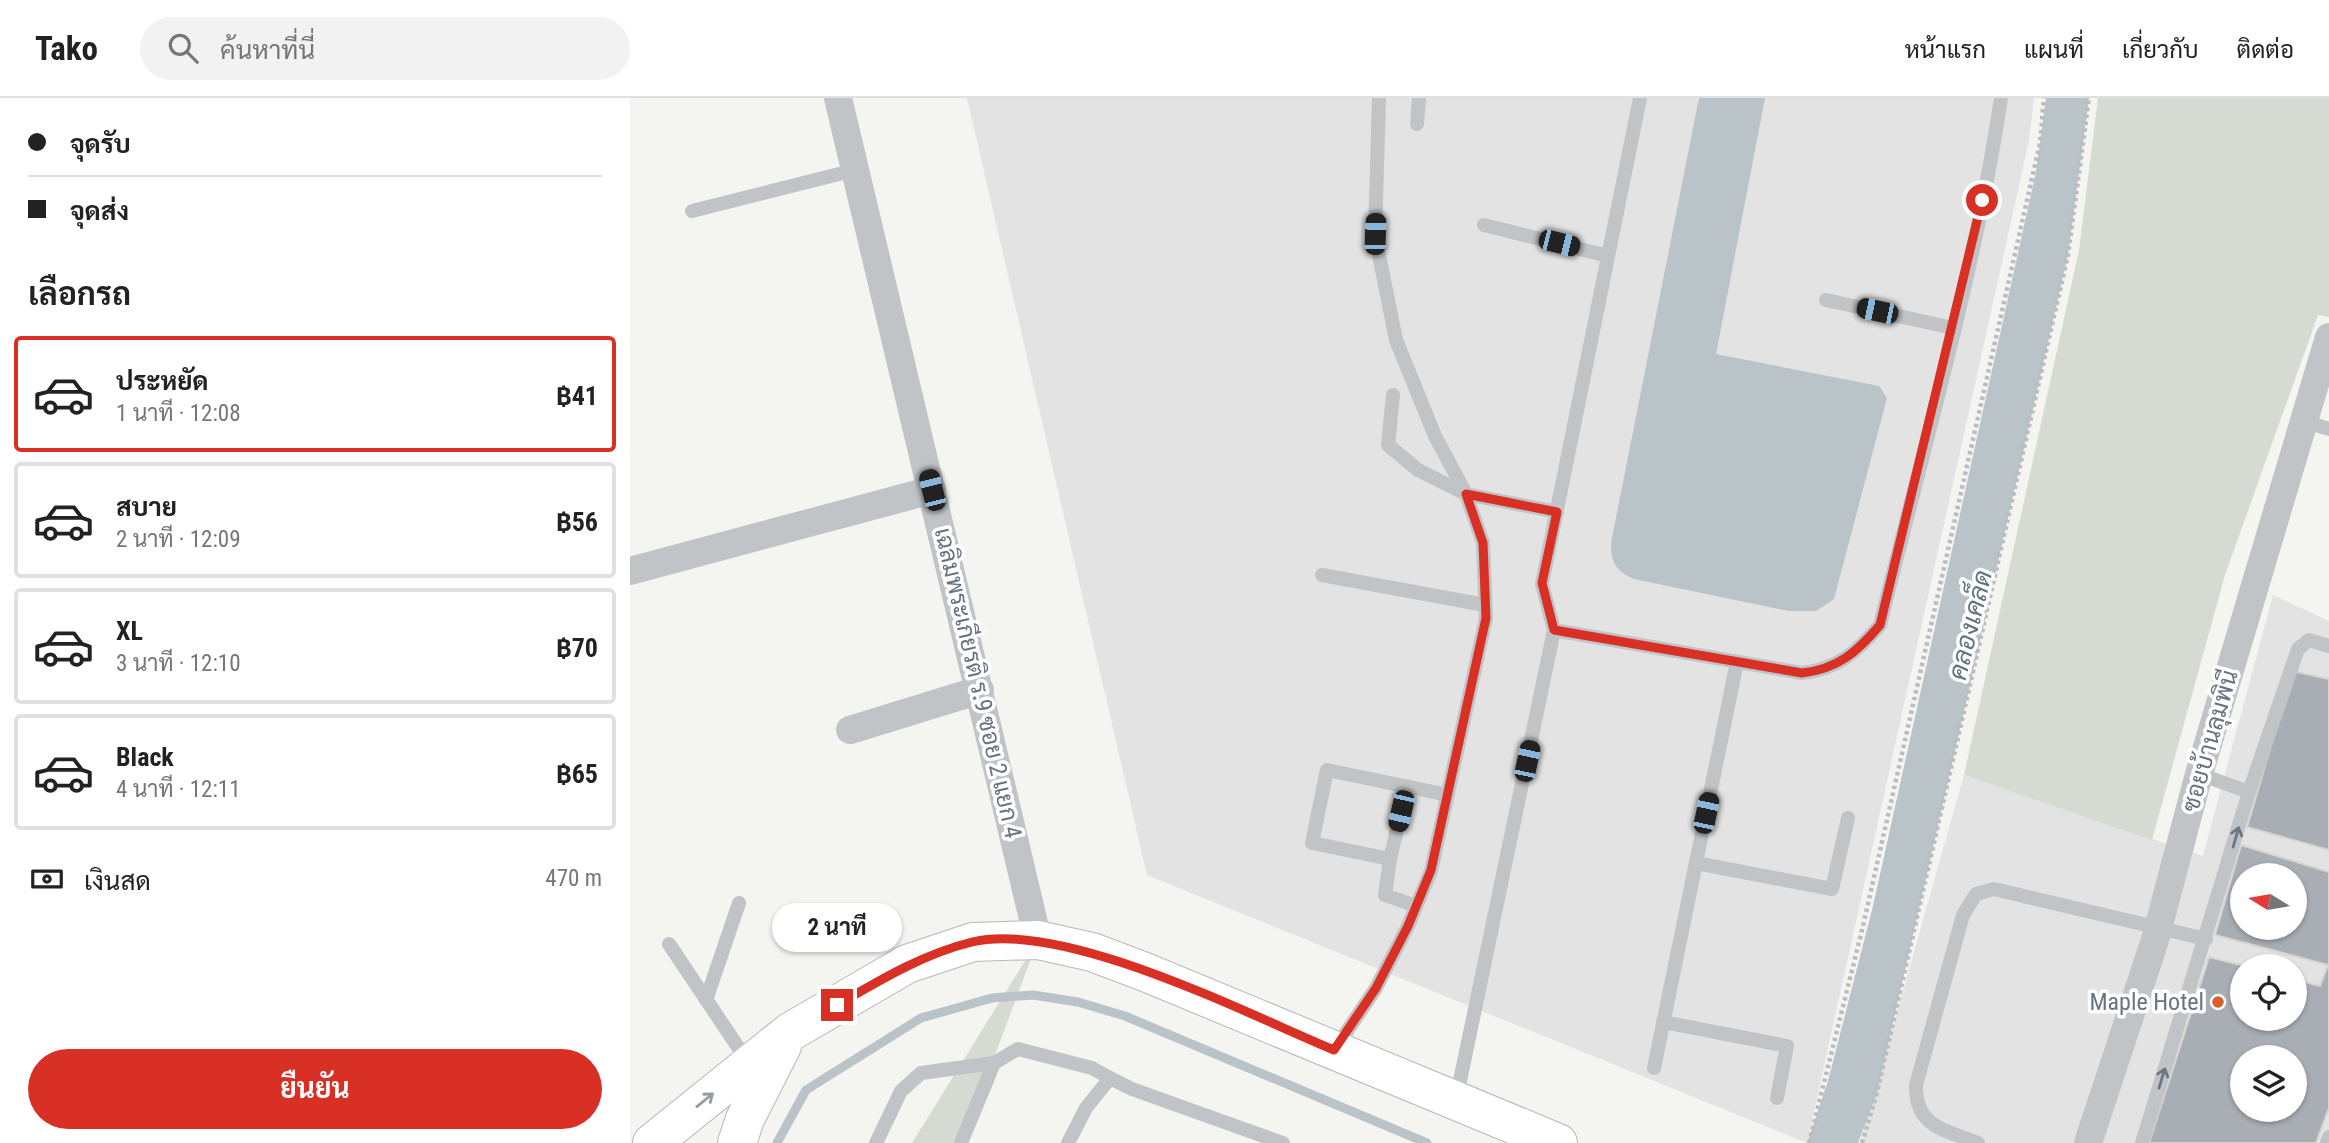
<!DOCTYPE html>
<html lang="th">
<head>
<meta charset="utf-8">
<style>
  body { margin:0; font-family:"Roboto Condensed",Sarabun,sans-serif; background:#f2f2f2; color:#222; height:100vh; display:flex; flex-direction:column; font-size:26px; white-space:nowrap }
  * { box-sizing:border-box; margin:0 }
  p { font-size:23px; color:#767676 }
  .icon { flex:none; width:38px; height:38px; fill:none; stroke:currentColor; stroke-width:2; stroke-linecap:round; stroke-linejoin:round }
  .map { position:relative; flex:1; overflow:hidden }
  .sheet { display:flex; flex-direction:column; background:#fff; width:630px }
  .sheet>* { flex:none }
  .top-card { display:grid; align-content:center; height:154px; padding:0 28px; background:#fff }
  .needle { width:46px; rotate:281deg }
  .controls { position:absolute; left:1600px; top:765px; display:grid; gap:14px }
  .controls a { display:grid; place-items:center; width:77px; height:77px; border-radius:50%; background:#fff; box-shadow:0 2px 5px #0004; font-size:35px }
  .end { position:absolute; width:32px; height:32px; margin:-16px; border:9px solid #d93025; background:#fff; box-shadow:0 0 0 4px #fff }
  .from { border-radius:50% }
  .bubble { position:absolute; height:49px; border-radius:24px; background:#fff; box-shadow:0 2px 5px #0004; font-size:23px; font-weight:700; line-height:49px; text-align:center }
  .car { position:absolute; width:21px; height:42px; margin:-21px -10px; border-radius:9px; box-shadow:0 0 5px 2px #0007; background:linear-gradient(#222 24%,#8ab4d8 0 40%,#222 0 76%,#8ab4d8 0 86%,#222 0) }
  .top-card b { display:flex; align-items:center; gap:24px; height:66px; font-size:26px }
  .top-card b+b { border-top:2px solid #e0e0e0 }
  .top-card i { width:18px; height:18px; background:#222 }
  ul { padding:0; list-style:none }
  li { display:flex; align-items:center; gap:21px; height:116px; margin:0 14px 10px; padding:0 14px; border:4px solid #e0e0e0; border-radius:7px }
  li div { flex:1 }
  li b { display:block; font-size:26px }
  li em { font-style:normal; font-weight:700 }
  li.active { border-color:#d93025 }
  li>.icon { width:63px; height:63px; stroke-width:1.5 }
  h2 { padding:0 28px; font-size:32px; line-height:84px }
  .pay { display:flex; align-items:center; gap:18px; height:77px; padding:0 28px; font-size:26px }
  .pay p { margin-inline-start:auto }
  .primary-button { display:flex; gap:14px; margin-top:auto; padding:14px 28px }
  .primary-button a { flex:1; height:80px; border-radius:42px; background:#d93025; color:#fff; font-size:28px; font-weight:700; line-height:80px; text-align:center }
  header { display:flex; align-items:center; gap:42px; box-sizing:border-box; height:98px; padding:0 35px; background:#fff; border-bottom:2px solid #e0e0e0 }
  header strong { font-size:33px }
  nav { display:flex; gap:38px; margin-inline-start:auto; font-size:24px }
  .search { width:490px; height:63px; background:#f2f2f2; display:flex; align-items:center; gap:18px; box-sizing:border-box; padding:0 24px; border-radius:38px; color:#767676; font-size:26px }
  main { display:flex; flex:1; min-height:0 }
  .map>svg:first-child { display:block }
  .built { fill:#e2e3e2; fill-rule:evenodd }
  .green { fill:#d5dbd2 }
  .water { fill:#bac3c8 }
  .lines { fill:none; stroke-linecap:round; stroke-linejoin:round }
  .stream { stroke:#bac3c8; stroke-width:9 }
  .building { fill:#a8aeb4; stroke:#d6d6d4; stroke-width:2; fill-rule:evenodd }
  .primary-casing { stroke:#b4b7ba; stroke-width:40 }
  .path { stroke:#babcbe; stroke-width:4.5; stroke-dasharray:3.5 3.5; stroke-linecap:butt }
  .lane { stroke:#c0c4c7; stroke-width:14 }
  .street { stroke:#c0c4c7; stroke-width:28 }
  .primary { stroke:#fff; stroke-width:38 }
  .oneway { stroke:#6a7784 }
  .oneway2 { stroke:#949da6 }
  .route { stroke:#d93025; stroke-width:9 }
  .poi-dot { fill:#d65e30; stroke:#fff; stroke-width:2.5 }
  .labels { text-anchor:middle; stroke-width:7; stroke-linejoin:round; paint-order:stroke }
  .street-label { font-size:24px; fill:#667380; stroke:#fff }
  .poi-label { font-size:24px; fill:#667380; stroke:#fff; text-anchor:end }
  .water-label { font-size:26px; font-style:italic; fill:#61747d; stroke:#fff }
</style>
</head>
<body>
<header>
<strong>Tako</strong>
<div class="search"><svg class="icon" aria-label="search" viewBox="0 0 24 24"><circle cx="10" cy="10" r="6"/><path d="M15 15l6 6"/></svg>ค้นหาที่นี่</div>
<nav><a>หน้าแรก</a><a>แผนที่</a><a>เกี่ยวกับ</a><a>ติดต่อ</a></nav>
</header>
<main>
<section class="sheet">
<div class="top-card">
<b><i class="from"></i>จุดรับ</b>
<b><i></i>จุดส่ง</b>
</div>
<h2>เลือกรถ</h2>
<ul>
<li class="active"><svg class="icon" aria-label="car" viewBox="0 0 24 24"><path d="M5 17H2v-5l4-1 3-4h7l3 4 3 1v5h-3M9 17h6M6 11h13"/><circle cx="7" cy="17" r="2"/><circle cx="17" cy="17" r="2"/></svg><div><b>ประหยัด</b><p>1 นาที · 12:08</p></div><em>฿41</em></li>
<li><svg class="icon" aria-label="car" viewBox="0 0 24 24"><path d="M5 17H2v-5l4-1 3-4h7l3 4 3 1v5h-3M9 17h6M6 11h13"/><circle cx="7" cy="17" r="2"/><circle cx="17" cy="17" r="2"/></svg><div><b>สบาย</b><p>2 นาที · 12:09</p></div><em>฿56</em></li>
<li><svg class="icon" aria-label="car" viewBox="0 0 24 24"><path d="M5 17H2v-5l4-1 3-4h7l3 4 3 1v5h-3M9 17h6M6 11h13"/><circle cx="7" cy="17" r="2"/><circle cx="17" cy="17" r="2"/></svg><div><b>XL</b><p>3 นาที · 12:10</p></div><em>฿70</em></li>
<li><svg class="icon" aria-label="car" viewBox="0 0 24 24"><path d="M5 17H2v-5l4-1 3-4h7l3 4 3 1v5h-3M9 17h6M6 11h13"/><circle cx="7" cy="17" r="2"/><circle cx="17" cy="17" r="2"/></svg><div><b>Black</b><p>4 นาที · 12:11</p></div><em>฿65</em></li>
</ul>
<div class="pay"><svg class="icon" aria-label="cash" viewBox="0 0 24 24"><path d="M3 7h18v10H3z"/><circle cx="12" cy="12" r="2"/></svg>เงินสด<p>470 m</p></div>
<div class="primary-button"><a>ยืนยัน</a></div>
</section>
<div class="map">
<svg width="1699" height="1045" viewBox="0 0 1699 1045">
  <rect width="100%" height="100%" fill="#f4f4f1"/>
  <g class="built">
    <polygon points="337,0 1404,0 1399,42 1177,1045 517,777"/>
    <path d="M1643,497l56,26v522h-469l104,-368 239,81zM1612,777h52v53h-52zM1612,868h52v52h-52zM1612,959h52v53h-52z"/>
  </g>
  <g class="green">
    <polygon points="1468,0 1699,0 1699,219 1688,217 1595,477 1522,742 1334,677 1449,152"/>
    <polygon points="408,842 332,1045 282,1045"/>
  </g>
  <g class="water">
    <path d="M1069,0h66l-49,256 163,32 8,12 -53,201 -18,12h-27l-155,-32c-18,-8 -23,-16 -23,-36z"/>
    <polygon points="1416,0 1459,0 1438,157 1247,995 1228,1045 1177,1045 1198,983 1243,808 1406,74"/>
  </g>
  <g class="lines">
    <polyline class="stream" points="147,1045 176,992 291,920 362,900 403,897 448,904 495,918 797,1045"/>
  </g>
  <g class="building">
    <polygon points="1663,573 1699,581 1699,752 1617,729"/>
    <path d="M1611,747l88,27v236l-13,35h-167l60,-186 36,9h-3v52h52v-39l26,7 8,-21 -113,-30zM1612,777h52v53h-52zM1612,959h52v53h-52z"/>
  </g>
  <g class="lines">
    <defs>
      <g id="primary">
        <polyline points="22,1045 160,934 277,866 343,844 408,842 462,854 515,874 928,1045"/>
        <polyline points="107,1045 115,1021 152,948"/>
      </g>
    </defs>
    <use href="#primary" class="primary-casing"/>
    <g class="path">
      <polyline points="1179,1045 1233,828 1410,45 1414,0"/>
      <polyline points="1232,1045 1247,995 1438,157 1459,0"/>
    </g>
    <g class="lane">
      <polyline points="787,26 789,0"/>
      <polyline points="62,113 225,72"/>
      <polyline points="854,127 978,158"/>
      <polyline points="1196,202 1323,230"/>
      <polyline points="763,297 758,347 788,372 836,396 927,414"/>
      <polyline points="1673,323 1699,331"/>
      <polyline points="692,477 855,507"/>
      <polyline points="924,532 912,486 1010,0"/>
      <polyline points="1569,676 1619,694"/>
      <polyline points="760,761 777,689"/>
      <polyline points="1066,765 1202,791 1218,720"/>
      <polyline points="786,808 755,797 760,761 682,745 697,672 818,697"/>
      <polyline points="39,846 118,964"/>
      <polyline points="76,902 109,805"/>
      <polyline points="1033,924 1157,948 1147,1000"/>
      <polyline points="705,951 746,890 778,828 801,773 856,520 853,445 836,396 805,338 766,242 745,137 749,0"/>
      <polyline points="1024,970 1107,564"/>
      <path d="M826,1002l98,-470 248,43c36,-4 55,-21 78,-48 42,-172 95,-352 121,-527"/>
      <polyline points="246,1045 271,993 291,975 364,965"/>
      <polyline points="331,1045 364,965 388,951 462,970 480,980"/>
      <polyline points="438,1045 456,1010 480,980 502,991 653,1045"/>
      <path d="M1348,1045c-33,-13 -63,-16 -62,-58l47,-170 13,-21 18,-5 212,50"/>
      <polyline points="1512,1045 1619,694 1668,551 1679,542 1699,548"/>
      <polyline points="1697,1045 1699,1039"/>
    </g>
    <g class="street">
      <polyline points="208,0 408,842"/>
      <polyline points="0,473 302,392"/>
      <polyline points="220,632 350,592"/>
      <polyline points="1458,1045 1525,842 1569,676 1699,239"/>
    </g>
    <use href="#primary" class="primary"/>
  </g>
  <defs><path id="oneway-shaft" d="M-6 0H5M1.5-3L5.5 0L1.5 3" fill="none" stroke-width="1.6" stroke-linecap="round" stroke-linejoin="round" transform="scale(1.75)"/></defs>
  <g class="oneway">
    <use href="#oneway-shaft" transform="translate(1606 739) rotate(-74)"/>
    <use href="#oneway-shaft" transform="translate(1532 980) rotate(-73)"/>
  </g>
  <use class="oneway2" href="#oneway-shaft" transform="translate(75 1002) rotate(-39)"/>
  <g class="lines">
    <path class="route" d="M207,907c43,-25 86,-51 135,-63 92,-22 273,71 362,108l42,-62 32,-62 23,-56 55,-252 -3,-75 -17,-49 91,18 -15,71 12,47 248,43c36,-4 55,-21 78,-48l102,-425"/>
  </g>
  <circle class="poi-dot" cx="1588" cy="904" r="7"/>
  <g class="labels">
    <g class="street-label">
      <text transform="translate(348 585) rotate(77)" y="8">เฉลิมพระเกียรติ ร.9 ซอย 2 แยก 4</text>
      <text transform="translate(1580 643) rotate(-74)" y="8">ซอยบ้านลุมพินี</text>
    </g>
    <g class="poi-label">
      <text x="1574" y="912">Maple Hotel</text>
    </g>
    <g class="water-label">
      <text transform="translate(1340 527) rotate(-76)" y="9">คลองเคล็ด</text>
    </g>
  </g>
</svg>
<div class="controls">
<a><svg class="needle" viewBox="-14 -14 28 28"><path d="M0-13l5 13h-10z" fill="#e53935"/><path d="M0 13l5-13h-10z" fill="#767676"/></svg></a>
<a><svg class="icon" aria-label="locate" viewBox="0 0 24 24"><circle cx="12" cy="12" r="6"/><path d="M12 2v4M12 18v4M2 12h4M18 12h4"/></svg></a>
<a><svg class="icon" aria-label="layers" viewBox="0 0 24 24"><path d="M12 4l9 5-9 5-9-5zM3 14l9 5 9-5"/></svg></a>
</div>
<i class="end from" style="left:1352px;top:102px"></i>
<i class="end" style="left:207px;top:907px"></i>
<div class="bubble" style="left:142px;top:805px;width:130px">2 นาที</div>
<i class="car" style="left:745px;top:136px;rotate:2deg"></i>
<i class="car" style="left:929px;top:145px;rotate:104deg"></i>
<i class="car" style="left:1247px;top:213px;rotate:282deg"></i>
<i class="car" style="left:302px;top:392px;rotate:346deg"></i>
<i class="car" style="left:897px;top:663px;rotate:12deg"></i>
<i class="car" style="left:771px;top:713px;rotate:193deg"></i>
<i class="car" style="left:1076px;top:715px;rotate:12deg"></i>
</div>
</main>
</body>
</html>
